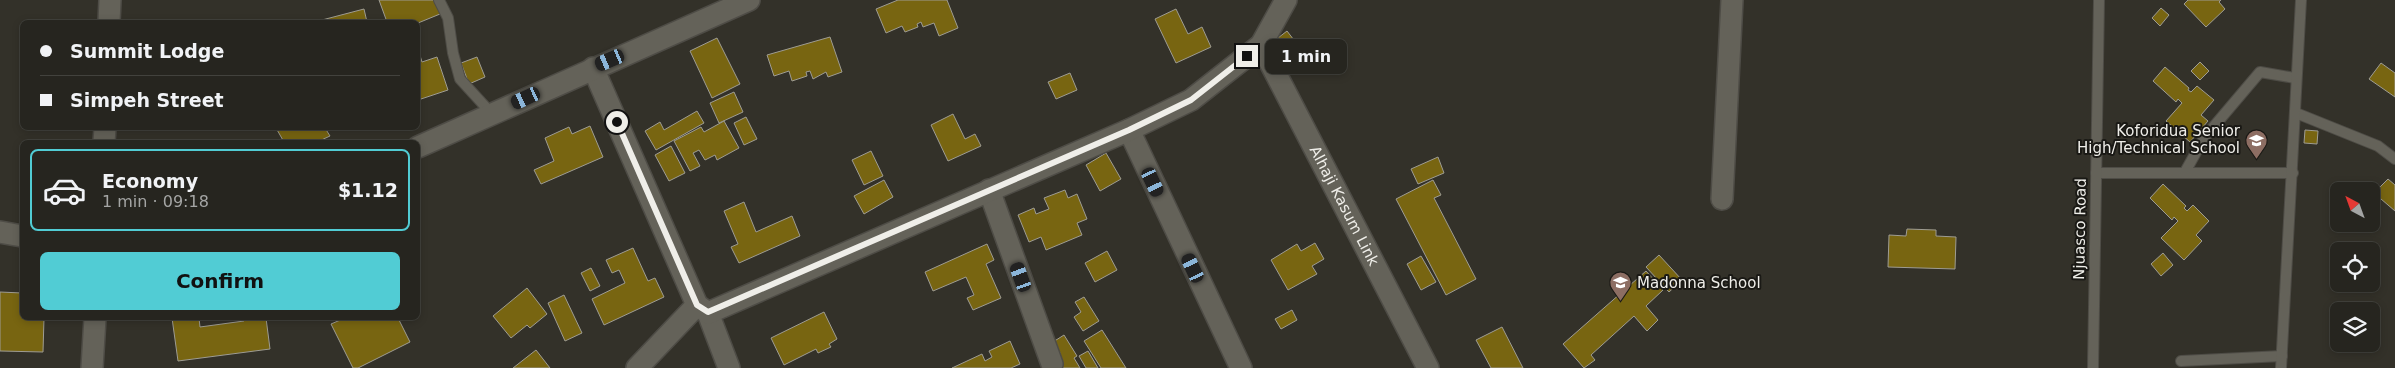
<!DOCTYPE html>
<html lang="en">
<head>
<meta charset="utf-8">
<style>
  body { margin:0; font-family:"DejaVu Sans",sans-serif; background:#2e2d28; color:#f1f3f6; height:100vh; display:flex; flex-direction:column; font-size:19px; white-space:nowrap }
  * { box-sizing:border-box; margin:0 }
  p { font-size:16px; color:#a4a5a4 }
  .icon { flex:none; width:28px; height:28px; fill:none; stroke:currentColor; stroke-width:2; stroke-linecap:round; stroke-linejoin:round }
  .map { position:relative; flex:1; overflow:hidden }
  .panel { position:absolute; left:20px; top:140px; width:400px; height:180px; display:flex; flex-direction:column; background:#26251f; border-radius:8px; box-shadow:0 2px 8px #0003,0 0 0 1px #42423d }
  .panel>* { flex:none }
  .guide { position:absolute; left:20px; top:20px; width:400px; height:110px; border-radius:8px; box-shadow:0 2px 8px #0003,0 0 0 1px #42423d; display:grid; align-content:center; height:110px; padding:0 20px; background:#26251f }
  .needle { width:32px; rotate:319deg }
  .buttons { position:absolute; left:2330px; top:182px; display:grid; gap:10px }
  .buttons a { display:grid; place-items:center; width:50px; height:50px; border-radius:8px; background:#26251f; box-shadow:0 2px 8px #0003,0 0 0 1px #42423d; font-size:25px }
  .end { position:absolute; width:22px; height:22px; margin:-11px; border:6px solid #efeee9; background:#111; box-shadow:0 0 0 2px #111 }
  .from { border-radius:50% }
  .bubble { position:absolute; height:35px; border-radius:8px; background:#26251f; box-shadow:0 2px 8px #0003,0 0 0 1px #42423d; font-size:16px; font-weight:700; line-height:35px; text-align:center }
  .car { position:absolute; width:15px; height:30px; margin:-15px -8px; border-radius:6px; box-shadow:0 0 4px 1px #0007; background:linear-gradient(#222 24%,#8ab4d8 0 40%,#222 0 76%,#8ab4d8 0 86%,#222 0) }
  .guide b { display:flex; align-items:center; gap:18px; height:48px; font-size:19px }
  .guide b+b { border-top:1px solid #42423d }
  .guide i { width:12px; height:12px; background:#f1f3f6 }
  ul { padding:9px 0 0; list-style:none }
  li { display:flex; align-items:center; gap:15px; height:82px; margin:0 10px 8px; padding:0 10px; border:2px solid transparent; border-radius:8px }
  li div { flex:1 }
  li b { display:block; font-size:19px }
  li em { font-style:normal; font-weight:700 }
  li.active { border-color:#51ccd4 }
  li>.icon { width:45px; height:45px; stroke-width:1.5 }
  .button { display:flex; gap:10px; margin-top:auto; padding:10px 20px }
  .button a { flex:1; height:58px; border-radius:8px; background:#51ccd4; color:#111; font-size:20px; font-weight:700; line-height:58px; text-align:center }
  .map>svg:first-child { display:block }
  .building { fill:#786511; stroke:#9e9c93 }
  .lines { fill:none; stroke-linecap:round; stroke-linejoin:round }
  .service-casing { stroke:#4e4c46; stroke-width:12 }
  .minor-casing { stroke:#4e4c46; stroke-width:24 }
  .service { stroke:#646259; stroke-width:10 }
  .minor { stroke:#646259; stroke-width:21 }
  .route { stroke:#efeee9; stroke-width:6 }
  .labels { text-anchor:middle; stroke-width:4; stroke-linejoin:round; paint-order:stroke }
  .poi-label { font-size:15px; fill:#efeee9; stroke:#1a1915; text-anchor:end }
  .street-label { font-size:15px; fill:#efeee9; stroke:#1a1915 }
</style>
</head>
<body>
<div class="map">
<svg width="2395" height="368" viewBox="0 0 2395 368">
  <rect width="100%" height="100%" fill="#333129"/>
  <g class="building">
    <polygon points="379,0 435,0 440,14 418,23 387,22"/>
    <polygon points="898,0 947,0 958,28 939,36 934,23 923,27 921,22 917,24 918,27 905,32 902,26 886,33 876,9"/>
    <polygon points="2188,0 2221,0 2219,2 2225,9 2206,27 2184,4"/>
    <polygon points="2161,8 2169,15 2160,26 2152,18"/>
    <polygon points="364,9 367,22 323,22 322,20"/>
    <polygon points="1176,9 1188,34 1202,27 1211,47 1176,63 1155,19"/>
    <polygon points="1287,31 1307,57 1294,67 1274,41"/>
    <polygon points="830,37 842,72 828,77 826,72 813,79 810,71 806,72 807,76 792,81 789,71 774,76 767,55"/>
    <polygon points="717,38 740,84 712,98 690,51"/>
    <polygon points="418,49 422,62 437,57 448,90 418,100"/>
    <polygon points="477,57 485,77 469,84 461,63"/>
    <polygon points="2200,62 2209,71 2200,80 2191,71"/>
    <polygon points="2381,63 2395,73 2395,97 2369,79"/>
    <polygon points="2165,67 2189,88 2188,90 2191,92 2197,86 2214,100 2201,115 2208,121 2190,142 2166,121 2182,103 2178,99 2176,102 2153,81"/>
    <polygon points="1070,73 1077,90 1056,99 1048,82"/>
    <polygon points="734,92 743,112 719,123 710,103"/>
    <polygon points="697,111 704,123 656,150 645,131 660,122 664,130"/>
    <polygon points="953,114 965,139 975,134 981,146 948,161 931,125"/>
    <polygon points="746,117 757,139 744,145 734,123"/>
    <polygon points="724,121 739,148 717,160 715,155 705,160 699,150 693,153 700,166 690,171 674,141 701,127 704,132"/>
    <polygon points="590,126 603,157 541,184 534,170 554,161 545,138 569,127 572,134"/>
    <polygon points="276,128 325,128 330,136 317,142 284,142"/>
    <polygon points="2305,130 2318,131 2317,144 2304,143"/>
    <polygon points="671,146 685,173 669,181 655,155"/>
    <polygon points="871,151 883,176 864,185 852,160"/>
    <polygon points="1106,153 1121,179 1100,191 1086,165"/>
    <polygon points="1438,157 1444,173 1418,184 1411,169"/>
    <polygon points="2388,179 2395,185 2395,211 2374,193"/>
    <polygon points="884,180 893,197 864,214 854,196"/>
    <polygon points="1433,180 1441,195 1434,198 1476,279 1446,295 1396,199"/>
    <polygon points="2163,184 2186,206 2184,208 2187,211 2193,205 2209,221 2196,235 2202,241 2184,260 2161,238 2178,221 2174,217 2172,220 2150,198"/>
    <polygon points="1065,190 1068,198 1077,194 1087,219 1077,223 1082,235 1046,250 1041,237 1029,242 1018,215 1034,208 1036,214 1049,209 1044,198"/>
    <polygon points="744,202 756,232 792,216 800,236 739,263 731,247 738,244 724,211"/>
    <polygon points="1907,229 1936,230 1936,236 1956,237 1955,269 1888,267 1889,235 1906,236"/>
    <polygon points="1315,243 1324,259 1312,266 1317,274 1288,290 1271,260 1297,244 1301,251"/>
    <polygon points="987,244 994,260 986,264 1001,298 973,310 967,298 974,295 966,277 933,291 925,272"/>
    <polygon points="633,248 648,281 655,278 664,297 604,325 592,299 625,283 619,270 612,273 606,260"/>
    <polygon points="1107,251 1117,270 1095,282 1085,263"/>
    <polygon points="2163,253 2173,265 2161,276 2151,264"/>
    <polygon points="1659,255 1682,280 1669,292 1646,267"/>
    <polygon points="1421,256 1436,282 1421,290 1407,264"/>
    <polygon points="591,268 600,286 590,291 581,273"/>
    <polygon points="1646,271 1663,290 1646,306 1658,320 1647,331 1634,316 1591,355 1595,360 1584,368 1563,344"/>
    <polygon points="527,288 547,314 530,328 527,325 511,338 493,316"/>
    <polygon points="0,292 22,293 22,318 44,318 43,352 0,351"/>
    <polygon points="564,295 582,333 565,341 548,303"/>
    <polygon points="1084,297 1099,321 1083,331 1074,317 1081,312 1075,302"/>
    <polygon points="1292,310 1297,320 1281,329 1275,319"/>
    <polygon points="824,312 837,339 829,344 831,347 818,353 816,349 784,365 771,338"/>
    <polygon points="172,318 199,318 200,327 244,321 244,318 266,318 270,349 178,361"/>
    <polygon points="345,318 398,318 410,342 358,368 353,368 331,324"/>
    <polygon points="1502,327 1523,368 1491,368 1476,340"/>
    <polygon points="1102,330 1126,368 1101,368 1084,341"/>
    <polygon points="1064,335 1077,356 1074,358 1080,368 1063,368 1056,356 1060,353 1053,342"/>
    <polygon points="1010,341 1020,364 1011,368 952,368 982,354 985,361 992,357 989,351"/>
    <polygon points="536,350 550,368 513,368"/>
    <polygon points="1088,351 1098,368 1086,368 1079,356"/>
  </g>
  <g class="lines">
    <defs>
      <g id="service">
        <polyline points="439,0 448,18 453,53 460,79 492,114"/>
        <polyline points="2296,113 2378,146 2395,159"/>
        <polyline points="2185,172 2204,138 2260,72 2295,78"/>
        <polyline points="2096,173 2293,173"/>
        <polyline points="2181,361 2282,356"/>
        <polyline points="2093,368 2099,0"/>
        <polyline points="2281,368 2301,0"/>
      </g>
      <g id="minor">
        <polyline points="109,22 110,0"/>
        <path id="s1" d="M1261,45l167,323"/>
        <polyline points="593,68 697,305 708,313 729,368"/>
        <polyline points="1129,130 1241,368"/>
        <polyline points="104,142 105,128"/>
        <polyline points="418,147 749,0"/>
        <polyline points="989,190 1052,364"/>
        <polyline points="1722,199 1732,0"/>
        <polyline points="0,232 22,236"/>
        <polyline points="708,313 1129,130 1191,100 1261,45 1286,0"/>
        <polyline points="92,368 95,318"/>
        <polyline points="637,368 697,305"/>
      </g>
    </defs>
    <use href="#service" class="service-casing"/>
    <use href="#minor" class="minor-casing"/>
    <use href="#service" class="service"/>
    <use href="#minor" class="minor"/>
  </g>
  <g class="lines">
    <polyline class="route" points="617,122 697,305 708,312 1129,130 1191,100 1247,56"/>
  </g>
  <defs>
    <symbol id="school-pin" viewBox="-11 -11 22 30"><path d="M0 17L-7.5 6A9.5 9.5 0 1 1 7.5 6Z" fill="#8d6e63" stroke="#1a1915"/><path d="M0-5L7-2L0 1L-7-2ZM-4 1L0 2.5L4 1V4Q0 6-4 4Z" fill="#fff"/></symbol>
  </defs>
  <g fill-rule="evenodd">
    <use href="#school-pin" x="2244" y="128" width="25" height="34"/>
    <use href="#school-pin" x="1608" y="270" width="25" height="34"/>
  </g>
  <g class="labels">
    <g class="poi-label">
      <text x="2240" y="136">Koforidua Senior<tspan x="2240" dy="17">High/Technical School</tspan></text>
      <text x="1637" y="288" text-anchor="start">Madonna School</text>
    </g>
    <g class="street-label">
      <text dy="5" stroke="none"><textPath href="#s1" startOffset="181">Alhaji Kasum Link</textPath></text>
      <text transform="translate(2080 229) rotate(-89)" y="5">Njuasco Road</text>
    </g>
  </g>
</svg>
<div class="buttons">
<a><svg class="needle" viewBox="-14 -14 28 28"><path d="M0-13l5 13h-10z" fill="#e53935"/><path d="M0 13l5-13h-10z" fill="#a4a5a4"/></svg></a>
<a><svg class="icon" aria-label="locate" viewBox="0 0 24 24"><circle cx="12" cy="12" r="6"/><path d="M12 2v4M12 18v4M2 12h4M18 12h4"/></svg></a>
<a><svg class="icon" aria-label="layers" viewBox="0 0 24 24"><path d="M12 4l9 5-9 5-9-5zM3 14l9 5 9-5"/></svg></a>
</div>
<i class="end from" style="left:617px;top:122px"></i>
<i class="end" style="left:1247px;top:56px"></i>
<div class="bubble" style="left:1265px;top:39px;width:82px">1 min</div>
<i class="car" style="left:610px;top:60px;rotate:247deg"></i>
<i class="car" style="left:526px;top:98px;rotate:245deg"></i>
<i class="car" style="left:1153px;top:182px;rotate:155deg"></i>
<i class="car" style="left:1193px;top:268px;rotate:335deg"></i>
<i class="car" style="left:1021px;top:277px;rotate:340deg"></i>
<div class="guide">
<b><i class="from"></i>Summit Lodge</b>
<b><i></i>Simpeh Street</b>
</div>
<section class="panel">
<ul>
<li class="active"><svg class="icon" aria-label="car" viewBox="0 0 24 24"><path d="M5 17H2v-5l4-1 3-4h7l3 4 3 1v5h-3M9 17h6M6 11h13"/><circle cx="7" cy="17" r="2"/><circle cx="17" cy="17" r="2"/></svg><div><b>Economy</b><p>1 min · 09:18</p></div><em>$1.12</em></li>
</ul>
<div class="button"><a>Confirm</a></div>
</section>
</div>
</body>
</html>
